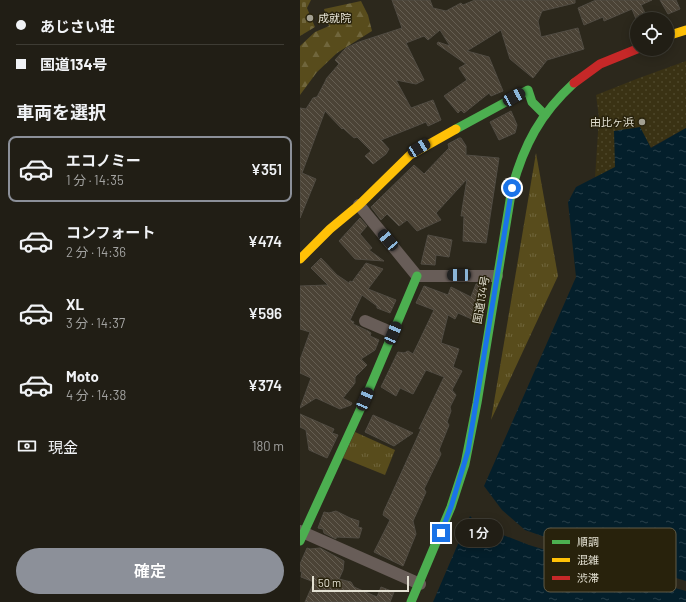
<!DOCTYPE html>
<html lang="ja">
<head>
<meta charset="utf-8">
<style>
  body { margin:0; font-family:Barlow,"Noto Sans JP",sans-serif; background:#29271e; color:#f1f3f6; height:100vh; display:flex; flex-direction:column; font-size:15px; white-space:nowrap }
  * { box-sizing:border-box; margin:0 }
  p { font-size:13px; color:#a2a2a0 }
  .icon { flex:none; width:22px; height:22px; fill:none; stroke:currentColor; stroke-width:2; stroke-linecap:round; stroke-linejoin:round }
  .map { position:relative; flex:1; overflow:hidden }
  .panel { display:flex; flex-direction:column; background:#211e15; width:300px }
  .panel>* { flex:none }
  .top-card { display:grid; align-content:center; height:88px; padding:0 16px; background:#211e15 }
  .controls { position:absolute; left:330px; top:12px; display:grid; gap:8px }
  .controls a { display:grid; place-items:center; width:44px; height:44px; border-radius:50%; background:#211e15; box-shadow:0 2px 10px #0003,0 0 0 1px #3e3c34; font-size:20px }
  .scale { position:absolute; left:12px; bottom:10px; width:97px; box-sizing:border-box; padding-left:4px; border:2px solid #e3e0d2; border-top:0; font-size:11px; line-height:14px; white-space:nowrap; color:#e3e0d2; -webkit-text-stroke:3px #28220c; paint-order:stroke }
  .end { position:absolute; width:18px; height:18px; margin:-9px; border:5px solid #1a73e8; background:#fff; box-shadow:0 0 0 2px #fff }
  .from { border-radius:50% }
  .bubble { position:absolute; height:28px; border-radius:14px; background:#211e15; box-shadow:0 2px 10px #0003,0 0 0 1px #3e3c34; font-size:13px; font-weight:600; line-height:28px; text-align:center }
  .car { position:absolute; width:12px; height:24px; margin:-12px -6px; border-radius:5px; box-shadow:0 0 3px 1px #0007; background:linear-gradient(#222 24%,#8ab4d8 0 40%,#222 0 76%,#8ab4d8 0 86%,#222 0) }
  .top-card b { display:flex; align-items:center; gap:14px; height:38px; font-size:15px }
  .top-card b+b { border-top:1px solid #3e3c34 }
  .top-card i { width:10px; height:10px; background:#f1f3f6 }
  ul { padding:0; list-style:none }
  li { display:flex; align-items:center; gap:12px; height:66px; margin:0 8px 6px; padding:0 8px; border:2px solid transparent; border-radius:8px }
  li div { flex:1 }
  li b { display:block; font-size:15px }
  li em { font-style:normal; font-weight:600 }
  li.active { border-color:#8c9099 }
  li>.icon { width:36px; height:36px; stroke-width:1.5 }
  h2 { padding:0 16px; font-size:18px; line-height:48px }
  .pay { display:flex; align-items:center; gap:10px; height:44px; padding:0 16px; font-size:15px }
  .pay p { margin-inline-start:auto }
  .primary-button { display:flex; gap:8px; margin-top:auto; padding:8px 16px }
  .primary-button a { flex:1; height:46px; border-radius:24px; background:#8c9099; color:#fff; font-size:16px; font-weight:600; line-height:46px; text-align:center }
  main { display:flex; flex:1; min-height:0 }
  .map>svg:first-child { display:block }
  .forest { fill:url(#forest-firs) }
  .sand { fill:url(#sand-dots) }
  .cemetery { fill:url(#cemetery-stones) }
  .park { fill:url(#park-tufts) }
  .water { fill:url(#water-ripples) }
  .building { fill:url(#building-back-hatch); stroke:#514c43 }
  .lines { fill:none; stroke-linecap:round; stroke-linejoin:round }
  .street { stroke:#685d58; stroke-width:12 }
  .fast { stroke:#4caf50; stroke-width:9 }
  .slow { stroke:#ffc107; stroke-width:9 }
  .jam { stroke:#c62828; stroke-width:9 }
  .route { stroke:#1a73e8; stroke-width:5 }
  .poi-dot { fill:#a3a092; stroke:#28220c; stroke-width:1.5 }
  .labels { text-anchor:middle; stroke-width:3; stroke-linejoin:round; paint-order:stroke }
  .poi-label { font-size:11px; fill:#e3e0d2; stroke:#28220c; text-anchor:start }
  .street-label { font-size:11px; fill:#e3e0d2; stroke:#28220c }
  .key { fill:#28220c; stroke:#605b47; stroke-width:1 }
  .key-label { font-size:11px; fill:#e3e0d2 }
</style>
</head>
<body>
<main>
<section class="panel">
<div class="top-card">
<b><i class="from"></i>あじさい荘</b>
<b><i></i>国道134号</b>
</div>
<h2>車両を選択</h2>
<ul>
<li class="active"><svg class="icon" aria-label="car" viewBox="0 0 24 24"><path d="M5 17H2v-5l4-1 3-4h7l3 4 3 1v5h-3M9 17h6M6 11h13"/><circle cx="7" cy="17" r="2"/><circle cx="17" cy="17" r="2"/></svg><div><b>エコノミー</b><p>1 分 · 14:35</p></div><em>¥351</em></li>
<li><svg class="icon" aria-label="car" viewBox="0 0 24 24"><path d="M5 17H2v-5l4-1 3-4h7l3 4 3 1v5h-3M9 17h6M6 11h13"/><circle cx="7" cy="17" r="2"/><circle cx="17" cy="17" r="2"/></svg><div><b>コンフォート</b><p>2 分 · 14:36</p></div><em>¥474</em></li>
<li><svg class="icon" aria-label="car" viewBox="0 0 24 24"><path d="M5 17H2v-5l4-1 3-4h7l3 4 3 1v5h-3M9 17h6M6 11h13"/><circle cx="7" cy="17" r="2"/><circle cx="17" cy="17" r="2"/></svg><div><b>XL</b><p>3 分 · 14:37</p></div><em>¥596</em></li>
<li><svg class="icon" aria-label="car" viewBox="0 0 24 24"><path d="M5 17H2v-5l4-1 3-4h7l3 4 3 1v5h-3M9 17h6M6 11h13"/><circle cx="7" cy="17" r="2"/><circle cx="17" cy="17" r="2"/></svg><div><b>Moto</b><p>4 分 · 14:38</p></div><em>¥374</em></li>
</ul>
<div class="pay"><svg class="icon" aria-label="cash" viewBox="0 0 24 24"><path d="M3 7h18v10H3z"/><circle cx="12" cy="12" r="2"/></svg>現金<p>180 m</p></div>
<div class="primary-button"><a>確定</a></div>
</section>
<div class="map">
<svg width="386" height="602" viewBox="0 0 386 602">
  <defs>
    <pattern id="forest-firs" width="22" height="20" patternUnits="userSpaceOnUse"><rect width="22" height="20" fill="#584c1c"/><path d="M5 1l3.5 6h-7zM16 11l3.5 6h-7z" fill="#70663c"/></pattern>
    <pattern id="sand-dots" width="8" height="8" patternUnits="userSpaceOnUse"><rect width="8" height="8" fill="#3a3214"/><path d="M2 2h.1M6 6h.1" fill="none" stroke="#4d462a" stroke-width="1.8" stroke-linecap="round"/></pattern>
    <pattern id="cemetery-stones" width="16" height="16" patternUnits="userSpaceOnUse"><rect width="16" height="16" fill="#584c1c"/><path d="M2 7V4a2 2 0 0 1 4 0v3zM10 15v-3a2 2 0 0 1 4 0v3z" fill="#70663c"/></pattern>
    <pattern id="park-tufts" width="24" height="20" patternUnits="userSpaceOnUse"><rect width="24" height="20" fill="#584c1c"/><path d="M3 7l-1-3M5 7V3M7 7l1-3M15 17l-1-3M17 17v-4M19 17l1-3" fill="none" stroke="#70663c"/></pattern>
    <pattern id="water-ripples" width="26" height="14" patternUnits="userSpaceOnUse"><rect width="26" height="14" fill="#041f2b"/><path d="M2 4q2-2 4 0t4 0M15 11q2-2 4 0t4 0" fill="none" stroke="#283f49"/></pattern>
    <pattern id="building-back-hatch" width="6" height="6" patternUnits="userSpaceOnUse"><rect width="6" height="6" fill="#4b4336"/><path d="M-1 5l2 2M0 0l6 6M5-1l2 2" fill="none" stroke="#655e52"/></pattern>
  </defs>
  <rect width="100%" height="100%" fill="#2c281c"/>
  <polygon class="forest" points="61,1 68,15 72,31 37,53 17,72 0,95 0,46 15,32 29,26 24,9"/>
  <polygon class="sand" points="386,61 386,128 295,178 299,117 296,95 339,78"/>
  <polygon class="cemetery" points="0,0 11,0 7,8 15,27 0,36"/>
  <g class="park">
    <polygon points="236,153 258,276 191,420"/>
    <polygon points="55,432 95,450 85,475 43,458"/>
  </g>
  <g class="water">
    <polygon points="340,127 351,148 386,128 386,581 279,549 225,530 202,510 184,486 276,277 268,202 276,187 315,167 314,131"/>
    <polygon points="170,516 180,526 229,545 335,577 386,591 386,602 133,602"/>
  </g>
  <g class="building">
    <polygon points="92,0 130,0 133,8 146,11 161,3 163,5 175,0 275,0 275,3 242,11 238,21 241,37 278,28 284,49 247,60 233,78 210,59 201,30 167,51 189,57 203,91 191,96 189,93 164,113 161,110 158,113 144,96 167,80 159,68 166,64 137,44 138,42 150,46 140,30 128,40 124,36 106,43 124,80 116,84 96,80 111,108 133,100 141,120 128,126 126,122 81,140 89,149 86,154 73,164 65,156 71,151 57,137 54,138 43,128 42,129 25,111 2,173 16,179 0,218 0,108 6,109 13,98 17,97 26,80 26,79 39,64 35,60 46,48 59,42 102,28"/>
    <polygon points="296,0 352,0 341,5 348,19 336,19 332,9 304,21 303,17 284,25 278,8"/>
    <polygon points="360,0 376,0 380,9 368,14"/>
    <polygon points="211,111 217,125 215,133 199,140 190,122"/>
    <polygon points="159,138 161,138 166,146 166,155 199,158 186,243 163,241 164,216 161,216 167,179 136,213 141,220 117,231 107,220 99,226 87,214 81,220 71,207 114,165 124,174 149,148 148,144"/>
    <polygon points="60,218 67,226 60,234 72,248 69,250 84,261 55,259 39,241"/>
    <polygon points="128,235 152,240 149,257 136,255 135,265 121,264"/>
    <polygon points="21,258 37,275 49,283 50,281 52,282 66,263 83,269 68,289 96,300 90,313 77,308 77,306 62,295 50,320 54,322 53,324 68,331 71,333 70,336 79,340 75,350 61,359 67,365 55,377 55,383 43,398 52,403 51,405 40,409 16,398 0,408 11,378 0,373 0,360 10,332 0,329 0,286 28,285 11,268"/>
    <polygon points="176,284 184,284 174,320 158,313 155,319 148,315 141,343 159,349 153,367 162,371 152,390 156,395 150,407 151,411 147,422 149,425 139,450 141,454 124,489 126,492 113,521 116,534 103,566 74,552 90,520 83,515 84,511 122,427 119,429 144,377 126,370 113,394 100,388 96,396 81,387 98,352 104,353 108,351 113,354 134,310 116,303 124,286 148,295 151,287 171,297"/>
    <polygon points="0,414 34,429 32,433 38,435 27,458 9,450 6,430 0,427"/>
    <polygon points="73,415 113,433 94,446 65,432"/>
    <polygon points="36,511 50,518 59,521 58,527 62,528 59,538 36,537 36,539 24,533 23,529 18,528 24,512 29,513"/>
    <polygon points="7,548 10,549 20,548 44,561 43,570 39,579 51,582 54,587 77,597 81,587 94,592 90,602 5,602 14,582 1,577 2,572 0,571 0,564"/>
  </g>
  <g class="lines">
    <g class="street">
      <polyline points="59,205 117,276 197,276"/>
      <polyline points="65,321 93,333"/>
      <polyline points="0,531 120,584"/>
    </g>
    <g class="fast">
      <polyline points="156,129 228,90 232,102 245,115"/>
      <polyline points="0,541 65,399 117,276"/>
      <path d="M111,602l40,-95 14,-43 12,-61 35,-215c12,-43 28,-74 62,-105"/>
    </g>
    <g class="slow">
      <polyline points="367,36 386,30"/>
      <polyline points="0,259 30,229 59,205 110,155 156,129"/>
    </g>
    <polyline class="jam" points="274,83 300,64 337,49"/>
  </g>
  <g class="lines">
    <polyline class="route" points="141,533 151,507 168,451 212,188"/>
  </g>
  <g class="poi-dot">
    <circle cx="10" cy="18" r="4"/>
    <circle cx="342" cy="122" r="4"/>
  </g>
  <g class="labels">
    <g class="poi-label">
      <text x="18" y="22">成就院</text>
      <text x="334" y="126" text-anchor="end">由比ヶ浜</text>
    </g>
    <g class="street-label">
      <text transform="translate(181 300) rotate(-80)" y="4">国道134号</text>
    </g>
  </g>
  <rect x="244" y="528" width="132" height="64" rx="6" class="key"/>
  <rect x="252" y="540" width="18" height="4" fill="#4caf50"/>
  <rect x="252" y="558" width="18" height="4" fill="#ffc107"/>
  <rect x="252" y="576" width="18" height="4" fill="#c62828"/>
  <g class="key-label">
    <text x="277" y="546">順調</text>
    <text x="277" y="564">混雑</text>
    <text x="277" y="582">渋滞</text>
  </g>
</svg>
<div class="controls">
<a><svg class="icon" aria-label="locate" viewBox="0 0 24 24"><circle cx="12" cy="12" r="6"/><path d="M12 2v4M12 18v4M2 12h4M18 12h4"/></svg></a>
</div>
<div class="scale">50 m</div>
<i class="end from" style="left:212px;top:188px"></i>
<i class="end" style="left:141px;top:533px"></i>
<div class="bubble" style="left:155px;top:519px;width:48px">1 分</div>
<i class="car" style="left:214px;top:97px;rotate:61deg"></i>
<i class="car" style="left:119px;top:148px;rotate:59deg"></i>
<i class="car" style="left:88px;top:240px;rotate:320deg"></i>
<i class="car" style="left:159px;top:275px;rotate:270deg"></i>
<i class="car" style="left:93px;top:333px;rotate:23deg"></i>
<i class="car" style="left:65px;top:399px;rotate:23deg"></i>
</div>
</main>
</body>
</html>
